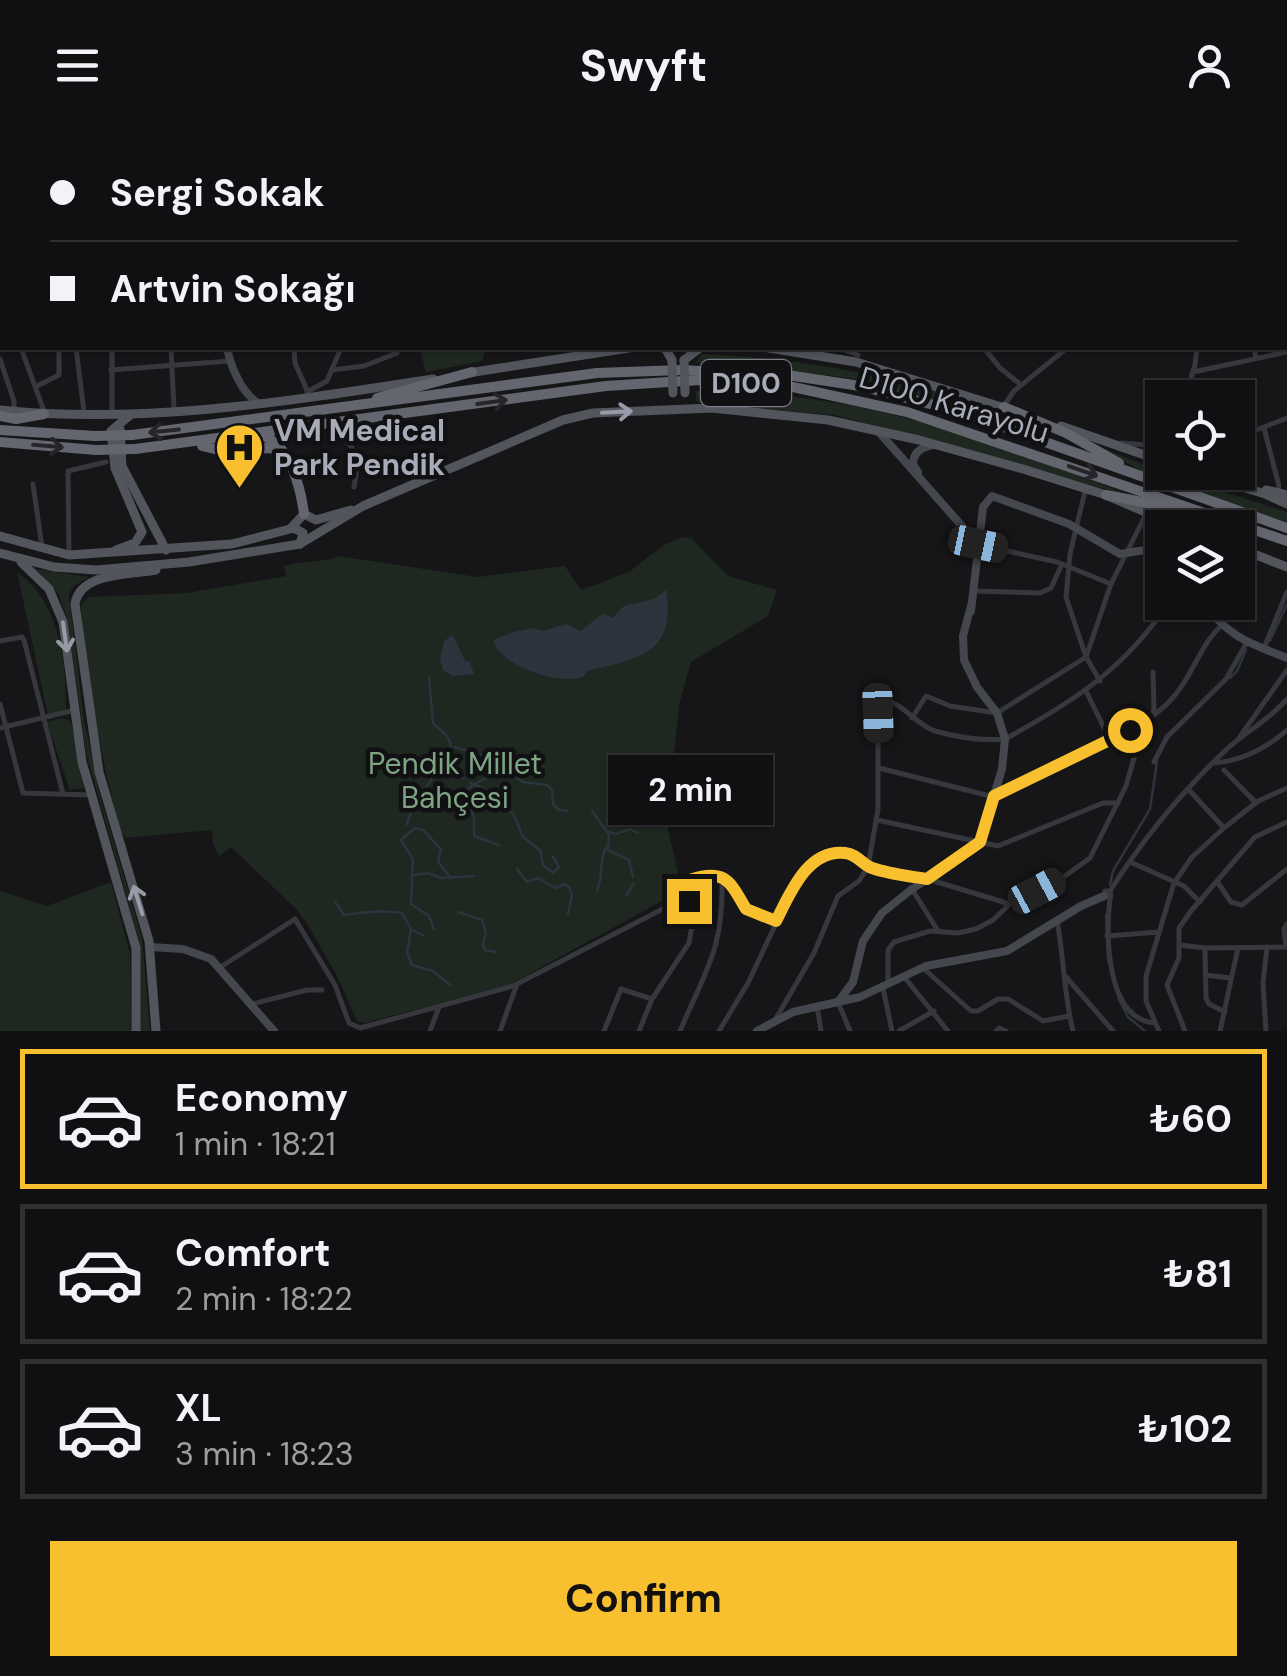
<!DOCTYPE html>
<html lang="en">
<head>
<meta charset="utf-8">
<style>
  body { margin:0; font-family:"DM Sans",sans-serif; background:#19191b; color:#f1f3f6; height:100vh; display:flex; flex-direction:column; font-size:38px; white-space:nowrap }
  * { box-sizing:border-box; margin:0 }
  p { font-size:32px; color:#9c9d9f }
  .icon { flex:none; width:55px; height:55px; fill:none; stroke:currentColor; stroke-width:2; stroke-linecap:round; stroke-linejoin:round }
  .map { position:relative; height:901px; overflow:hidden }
  .sheet { display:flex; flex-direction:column; background:#101012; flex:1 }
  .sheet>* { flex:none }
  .guide { position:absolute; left:0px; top:0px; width:1288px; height:220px; box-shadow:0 2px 8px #0004,0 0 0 2px #303032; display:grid; align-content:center; height:220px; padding:0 50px; background:#101012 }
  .controls { position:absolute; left:1145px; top:250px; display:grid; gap:20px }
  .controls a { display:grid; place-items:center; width:110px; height:110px; border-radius:0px; background:#101012; box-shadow:0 2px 8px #0004,0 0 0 2px #303032; font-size:50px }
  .end { position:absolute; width:45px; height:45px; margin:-22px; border:12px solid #f8bf2f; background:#111; box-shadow:0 0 0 5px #111 }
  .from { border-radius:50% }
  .bubble { position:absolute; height:70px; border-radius:0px; background:#101012; box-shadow:0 2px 8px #0004,0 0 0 2px #303032; font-size:32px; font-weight:700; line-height:70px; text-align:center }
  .car { position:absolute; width:30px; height:60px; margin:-30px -15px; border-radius:12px; box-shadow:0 0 8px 2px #0007; background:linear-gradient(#222 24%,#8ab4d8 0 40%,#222 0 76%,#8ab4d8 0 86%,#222 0) }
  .guide b { display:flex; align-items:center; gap:35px; height:95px; font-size:38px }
  .guide b+b { border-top:2px solid #303032 }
  .guide i { width:25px; height:25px; background:#f1f3f6 }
  ul { padding:18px 0 0; list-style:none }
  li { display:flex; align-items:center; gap:30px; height:140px; margin:0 20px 15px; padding:0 30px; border:5px solid #303032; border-radius:0px }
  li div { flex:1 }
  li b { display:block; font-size:38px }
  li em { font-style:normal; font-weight:700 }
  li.active { border-color:#f8bf2f }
  li>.icon { width:90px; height:90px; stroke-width:1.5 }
  .primary-button { display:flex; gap:20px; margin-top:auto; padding:20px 50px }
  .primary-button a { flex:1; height:115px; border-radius:0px; background:#f8bf2f; color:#111; font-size:40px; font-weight:700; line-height:115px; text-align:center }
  header { display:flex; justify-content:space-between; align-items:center; height:130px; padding:0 50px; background:#101012; font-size:45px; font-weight:700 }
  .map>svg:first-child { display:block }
  .green { fill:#1e2720 }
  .water { fill:#2c343d }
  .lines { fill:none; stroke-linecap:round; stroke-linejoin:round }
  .stream { stroke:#2c343d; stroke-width:2.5 }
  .street { stroke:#37383e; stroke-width:5 }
  .secondary { stroke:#45474e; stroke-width:8 }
  .primary { stroke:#53555d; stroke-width:9 }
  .highway { stroke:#63666f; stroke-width:10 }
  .primary-bridge { stroke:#53555d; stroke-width:9 }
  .highway-bridge { stroke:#63666f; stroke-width:10 }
  .oneway { stroke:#26262a }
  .oneway2 { stroke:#979ba7 }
  .route { stroke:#f8bf2f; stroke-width:12 }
  .labels { text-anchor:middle; stroke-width:9; stroke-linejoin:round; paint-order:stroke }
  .shield { fill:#111113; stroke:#7b7e87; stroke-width:2.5 }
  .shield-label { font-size:28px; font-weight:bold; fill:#a8acb9 }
  .street-label { font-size:30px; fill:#a8acb9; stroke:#111113 }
  .poi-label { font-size:30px; font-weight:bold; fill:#a8acb9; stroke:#111113; text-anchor:start }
  .park-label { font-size:30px; fill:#7ea483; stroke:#111113 }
</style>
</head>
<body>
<header><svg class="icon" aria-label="menu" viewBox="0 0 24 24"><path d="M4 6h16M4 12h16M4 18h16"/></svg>Swyft<svg class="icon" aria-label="person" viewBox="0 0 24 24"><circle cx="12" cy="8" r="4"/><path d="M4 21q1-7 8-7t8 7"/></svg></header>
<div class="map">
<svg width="1287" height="901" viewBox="0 0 1287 901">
  <rect width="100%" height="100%" fill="#161618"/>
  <g class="green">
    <polygon points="423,218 486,218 482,231 426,242 421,224"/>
    <path d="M701,224c70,3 138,12 206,29 46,12 92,32 138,47h-19l-171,-51 -68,-9 -91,-7z"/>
    <path d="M696,261c38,2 77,2 115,8 111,15 219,57 323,98l-299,-82 -129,-10 -10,-4z"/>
    <polygon points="1092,314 1162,342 1287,382 1287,393 1145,343"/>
    <path d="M682,407l9,1 37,38 49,14 -9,26 -77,46 -12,43 -12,119 15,66 -175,96 -143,37 -7,-2 -20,-45 -31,-54 -11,-14 -64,-61 -12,9 -6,-12 -1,-14 -87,8 -6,-10c-16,-68 -37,-156 -38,-224l8,-7 98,-4 99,-17 -2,-10c18,-6 37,-2 54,-10l140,21 87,-11 16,24 48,-18 35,-27z"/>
    <polygon points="36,439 89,447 74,456 69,464 84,590 100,666 142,808 150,901 140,901 139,810 86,623 67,488 59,465"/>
    <path d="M17,442c43,30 49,90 49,139l-18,5z"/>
    <polygon points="61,588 71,591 84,658 70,660 47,592"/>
    <polygon points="111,752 130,824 131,901 0,901 0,761 47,776"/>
  </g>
  <g class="water">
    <path d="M666,460c11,64 -28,69 -79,81l-4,6c-26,8 -82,-10 -90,-37l21,-8 19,-4 10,3 23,-7 14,7 24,-18 8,5 12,-12 30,-7z"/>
    <polygon points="453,505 465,531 470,532 474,544 453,546 443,540 440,529 444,511"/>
  </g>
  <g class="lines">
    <g class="stream">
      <polyline points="1270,511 1287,474"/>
      <path d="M429,548l4,45c21,20 21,17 11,44l6,8 14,3"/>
      <polyline points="1230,548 1237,541 1246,520"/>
      <polyline points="455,617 481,625 506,620 510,625 510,641"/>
      <path d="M470,653c29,10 11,9 27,25l16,5 10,24 17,13 3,15 10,8 6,-6 -6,-10"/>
      <polyline points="592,681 609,705 608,720 629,730 633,747"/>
      <polyline points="407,694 413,675 444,633"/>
      <polyline points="609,702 616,704 630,699 638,703"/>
      <path d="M499,715l-25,-9v-18l-9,-26c11,-13 29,-17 45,-19l13,9 24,3 5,5 1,14 6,6 8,1"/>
      <polyline points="517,739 527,752 538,748 555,758 564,754 569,757 572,766 568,784"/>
      <polyline points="415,745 428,743 441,748 474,746"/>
      <polyline points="1110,754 1113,741 1150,679 1157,632"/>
      <path d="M597,761c7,-16 1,-30 10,-45"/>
      <polyline points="626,766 633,754"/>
      <path d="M335,772l9,13c16,-3 41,-5 58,-2l9,16 13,7"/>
      <polyline points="458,782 482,790 486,803 483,815 485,820 496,822"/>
      <polyline points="1106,785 1108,831"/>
      <polyline points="411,799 407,822 412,835 433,841 450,855"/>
      <polyline points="434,799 429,786 411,774 413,729 401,710 415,698 423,700 441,719 438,732 451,748"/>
      <polyline points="1118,868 1128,887 1145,901"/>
    </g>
    <g class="street">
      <polyline points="90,0 90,2"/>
      <polyline points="122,0 122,2"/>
      <polyline points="154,0 154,2"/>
      <polyline points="194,0 195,2"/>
      <polyline points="361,0 362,2"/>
      <polyline points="390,0 391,2"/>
      <polyline points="437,0 438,2"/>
      <polyline points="517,0 517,2"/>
      <polyline points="624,0 626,2"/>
      <polyline points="775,0 775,2"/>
      <polyline points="1177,0 1181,2"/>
      <polyline points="1224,0 1228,2"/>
      <polyline points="15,2 15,0"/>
      <polyline points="39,2 41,0"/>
      <polyline points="245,2 252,0"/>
      <polyline points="472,2 477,0"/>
      <polyline points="648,2 648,0"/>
      <polyline points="857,2 858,0"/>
      <polyline points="1013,2 1015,0"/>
      <polyline points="1146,2 1148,0"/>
      <polyline points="1210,2 1211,0"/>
      <polyline points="1285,47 1287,43"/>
      <polyline points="0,49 2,45"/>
      <polyline points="0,92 2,93"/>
      <polyline points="0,108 2,109"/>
      <polyline points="1285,125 1287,127"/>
      <polyline points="0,138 2,134"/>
      <polyline points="0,147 2,149"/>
      <polyline points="0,183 2,180"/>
      <polyline points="21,218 44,281"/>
      <polyline points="76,218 84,282"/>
      <polyline points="112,218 112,284"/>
      <polyline points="171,218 174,279"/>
      <polyline points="294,218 295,233 309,265"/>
      <polyline points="840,218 858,225"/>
      <polyline points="984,218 1000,238 1020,254"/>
      <polyline points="1254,218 1256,227"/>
      <polyline points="0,229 14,271 14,282"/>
      <polyline points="111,240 230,231"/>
      <polyline points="332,240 364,236 397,223"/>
      <polyline points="1193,242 1287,222"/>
      <polyline points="37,256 59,245 59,218"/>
      <polyline points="307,262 327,251 341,218"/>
      <polyline points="1185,268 1195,235 1197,218"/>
      <polyline points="1005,274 1014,261 1067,218"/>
      <polyline points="1264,298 1279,356 1277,362"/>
      <polyline points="1238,307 1287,288"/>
      <polyline points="1121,313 1162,316"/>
      <polyline points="33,354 42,417"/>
      <path d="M354,357c3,-17 7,-33 -8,-46l10,-14 9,-6"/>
      <polyline points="980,415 1057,432 1111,454"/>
      <polyline points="69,425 68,341 106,332"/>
      <polyline points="973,461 1040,463 1051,458 1062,434"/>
      <polyline points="0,511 22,507 24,510 63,664"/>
      <polyline points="1264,518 1287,462"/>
      <polyline points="1100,551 1086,527 1111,454 1146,384"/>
      <polyline points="1086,561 1110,610"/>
      <polyline points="0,574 23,663 91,665"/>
      <polyline points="912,588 926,566 950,576 997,583 1086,527 1066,467 1070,424 1085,361"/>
      <polyline points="0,598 75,580"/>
      <polyline points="1239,608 1287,540"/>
      <polyline points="1154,632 1167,607 1226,549 1247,512"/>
      <path d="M1215,633c26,-2 52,-15 72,-33"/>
      <path d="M879,638l115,29 6,-2c45,-20 137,-60 169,-93 24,-25 30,-56 52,-76"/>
      <polyline points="1224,640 1256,673"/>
      <polyline points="1189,660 1224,698"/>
      <polyline points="877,690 998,716 1103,673 1118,673"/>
      <polyline points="1130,732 1184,756 1200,772"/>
      <polyline points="1218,753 1231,772 1242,775 1287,739"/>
      <polyline points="912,759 938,801"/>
      <polygon points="1105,761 1110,761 1111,767 1105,767"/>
      <path d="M1110,761c33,-52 72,-100 118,-143 20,-18 40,-27 59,-49"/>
      <path d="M1110,768c-4,36 -5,121 45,125"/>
      <path d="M1057,791c7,37 7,74 16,110"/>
      <polyline points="1107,806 1159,802"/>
      <polyline points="1180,815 1205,818 1286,817"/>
      <polyline points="1286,817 1284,799 1287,794"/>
      <polyline points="1205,818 1206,868 1209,874 1225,882"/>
      <polyline points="219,838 295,789 335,855 349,893 360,898 513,856 688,766"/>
      <polyline points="923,838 971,881 978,881 998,869 1008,869 1043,891 1069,886"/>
      <polyline points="1205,845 1231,848"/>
      <polyline points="1066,847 1113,901"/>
      <polyline points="905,848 948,901"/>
      <polyline points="888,853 888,820 894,812 930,801 958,803 976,799 993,790 1010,774 1065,746 1090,728 1126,656 1136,621 1154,580 1153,542"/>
      <polyline points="883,858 892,901"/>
      <polyline points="838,872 850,901"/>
      <polyline points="252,874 307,860 322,860"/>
      <polyline points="817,876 821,901"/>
      <path d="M775,890l39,-67 24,-57 21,-15 9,-14 10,-58v-96l3,-12c18,-3 35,24 54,30 21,6 48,10 70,8 68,-37 121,-71 164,-137"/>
      <polyline points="430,901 439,877"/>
      <polyline points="500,901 516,857"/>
      <polyline points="604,901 621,859 652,869"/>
      <polyline points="639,901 652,869 689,813 692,795 687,756 690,750 709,746 730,751 746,779 776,791"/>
      <path d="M680,901c26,-62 44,-82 42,-153"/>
      <polyline points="719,901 748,853 794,755 813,734 837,724 848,724 868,737 927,749 1010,774"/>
      <polyline points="899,901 934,881"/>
      <polyline points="996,901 999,898 1006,901"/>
      <polyline points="1159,901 1146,871 1146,846 1174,753 1192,727 1224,698 1258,671 1287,658"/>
      <polyline points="1185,901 1167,855 1179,828 1179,798 1191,781 1255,707 1287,692"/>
      <polyline points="1220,901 1238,818"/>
      <polyline points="1266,901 1263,853 1267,817"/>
    </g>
    <g class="secondary">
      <polyline points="234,0 234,2"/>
      <path d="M227,218c4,19 14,44 31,55"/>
      <polyline points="878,301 977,413"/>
      <path d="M918,342l-5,-8c0,-12 9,-17 20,-19"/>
      <path d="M1203,472c25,35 46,41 84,56"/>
      <polyline points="971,481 983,377 992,366 1069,394 1120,424 1145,420 1162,428"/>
      <polyline points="150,817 183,819 211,829 274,901"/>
      <polyline points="838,872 853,852 863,811 882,783 912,759 973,719 981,708 1002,639 1005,609 997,583 977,557 964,530 963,506 971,476"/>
      <polyline points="757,901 793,882 860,867 926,836 1007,821 1081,776 1104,766"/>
    </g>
    <g class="primary">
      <polyline points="665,218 672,230"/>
      <polyline points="769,218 856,232 1008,279"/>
      <polyline points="684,230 700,218"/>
      <polyline points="468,243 629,218"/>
      <path d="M0,280c145,15 290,-9 433,-31"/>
      <polyline points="1061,296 1162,331"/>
      <polyline points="120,299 122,336 166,420"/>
      <polyline points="1194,342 1265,364 1287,374"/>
      <polyline points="1266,360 1287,365"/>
      <polyline points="291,398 304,384 316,390 351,380"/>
      <polyline points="0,406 69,425 232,414 294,398 303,403 300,414"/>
      <polyline points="1238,418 1287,437"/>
      <polyline points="116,420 135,413 142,402 115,338 111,301 129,286"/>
      <polyline points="0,423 54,437 96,440 189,432 300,414 363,376 563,290 593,283 712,278 828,290 919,310 1023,339 1106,365 1182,398"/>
      <polyline points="21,432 49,459 63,492 82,632 136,818 136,901"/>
      <path d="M156,440c-26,5 -76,2 -81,34l24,168 50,169 7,90"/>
    </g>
    <g class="highway">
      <polyline points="377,268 472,242"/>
      <polyline points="1004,277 1066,303 1119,333"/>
      <polyline points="0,286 16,289 44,284"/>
      <polyline points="0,300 95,306"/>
      <polyline points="132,305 597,243 682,240 794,246 860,256 961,282 1287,398"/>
      <path d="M263,306c27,9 38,53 41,78"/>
      <polyline points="0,312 96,320"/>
      <polyline points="202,316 231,323 267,318 282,320"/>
      <polyline points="135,319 606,256 700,250 793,257 907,282 1287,411"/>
      <polyline points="1106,365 1179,379"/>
    </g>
    <g class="primary-bridge">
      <polyline points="672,230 673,263"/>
      <polyline points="684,230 685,263"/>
    </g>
    <g class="highway-bridge">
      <polyline points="95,306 132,305"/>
      <polyline points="96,320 135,319"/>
    </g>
  </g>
  <defs><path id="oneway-shaft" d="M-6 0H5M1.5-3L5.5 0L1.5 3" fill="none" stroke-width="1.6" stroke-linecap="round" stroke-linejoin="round" transform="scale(2.5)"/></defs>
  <g class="oneway">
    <use href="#oneway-shaft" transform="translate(492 272) rotate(-8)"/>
    <use href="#oneway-shaft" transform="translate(164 301) rotate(174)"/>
    <use href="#oneway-shaft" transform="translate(48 316) rotate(5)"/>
    <use href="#oneway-shaft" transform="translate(1083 341) rotate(19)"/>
  </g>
  <g class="oneway2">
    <use href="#oneway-shaft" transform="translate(617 282) rotate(-3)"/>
    <use href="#oneway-shaft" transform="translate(65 507) rotate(82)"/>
    <use href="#oneway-shaft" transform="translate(138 770) rotate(-107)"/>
  </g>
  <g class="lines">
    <path class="route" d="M689,771l-2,-15 3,-6c36,-12 40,2 56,29l30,12c14,-27 31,-72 69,-68 12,1 18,12 27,15 17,6 37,8 55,11l53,-37 14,-46 136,-66"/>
  </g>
  <defs>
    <symbol id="hospital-pin" viewBox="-11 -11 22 30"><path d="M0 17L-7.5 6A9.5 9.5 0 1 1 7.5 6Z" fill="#f8bf2f" stroke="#111113"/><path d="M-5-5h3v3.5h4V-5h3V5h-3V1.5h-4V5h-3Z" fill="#111"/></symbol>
  </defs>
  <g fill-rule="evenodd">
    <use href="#hospital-pin" x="212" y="290" width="55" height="75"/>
  </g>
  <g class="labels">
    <rect class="shield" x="701" y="230" width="90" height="46" rx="8"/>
    <g class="shield-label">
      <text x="746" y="263">D100</text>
    </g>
    <g class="street-label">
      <text transform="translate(954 275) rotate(17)" y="10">D100 Karayolu</text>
    </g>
    <g class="poi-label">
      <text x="274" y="311">VM Medical<tspan x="274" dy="34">Park Pendik</tspan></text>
    </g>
    <g class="park-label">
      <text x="455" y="644">Pendik Millet<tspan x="455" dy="34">Bahçesi</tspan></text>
    </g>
  </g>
</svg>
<div class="controls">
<a><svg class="icon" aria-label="locate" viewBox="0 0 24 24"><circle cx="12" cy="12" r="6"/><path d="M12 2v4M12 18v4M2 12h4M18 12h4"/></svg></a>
<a><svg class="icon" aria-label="layers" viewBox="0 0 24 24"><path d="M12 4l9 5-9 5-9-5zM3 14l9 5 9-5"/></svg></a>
</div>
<i class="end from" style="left:1130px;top:600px"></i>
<i class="end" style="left:689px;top:771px"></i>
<div class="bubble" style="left:608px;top:625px;width:165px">2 min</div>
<i class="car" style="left:978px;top:414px;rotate:102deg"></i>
<i class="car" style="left:878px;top:583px;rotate:178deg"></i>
<i class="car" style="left:1037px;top:761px;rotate:62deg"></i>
<div class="guide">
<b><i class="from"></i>Sergi Sokak</b>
<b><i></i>Artvin Sokağı</b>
</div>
</div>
<section class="sheet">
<ul>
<li class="active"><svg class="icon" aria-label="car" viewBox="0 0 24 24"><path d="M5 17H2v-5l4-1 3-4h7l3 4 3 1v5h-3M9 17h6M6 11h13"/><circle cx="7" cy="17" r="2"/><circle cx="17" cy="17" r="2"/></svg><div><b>Economy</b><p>1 min · 18:21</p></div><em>₺60</em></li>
<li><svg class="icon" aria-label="car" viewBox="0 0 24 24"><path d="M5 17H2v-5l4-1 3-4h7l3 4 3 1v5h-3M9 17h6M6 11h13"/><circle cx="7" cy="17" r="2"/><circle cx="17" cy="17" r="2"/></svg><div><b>Comfort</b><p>2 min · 18:22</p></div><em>₺81</em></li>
<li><svg class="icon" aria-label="car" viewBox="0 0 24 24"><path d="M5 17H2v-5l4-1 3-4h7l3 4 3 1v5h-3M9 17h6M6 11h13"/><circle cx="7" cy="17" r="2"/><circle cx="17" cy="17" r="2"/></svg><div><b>XL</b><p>3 min · 18:23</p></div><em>₺102</em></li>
</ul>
<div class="primary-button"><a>Confirm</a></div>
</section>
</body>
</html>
